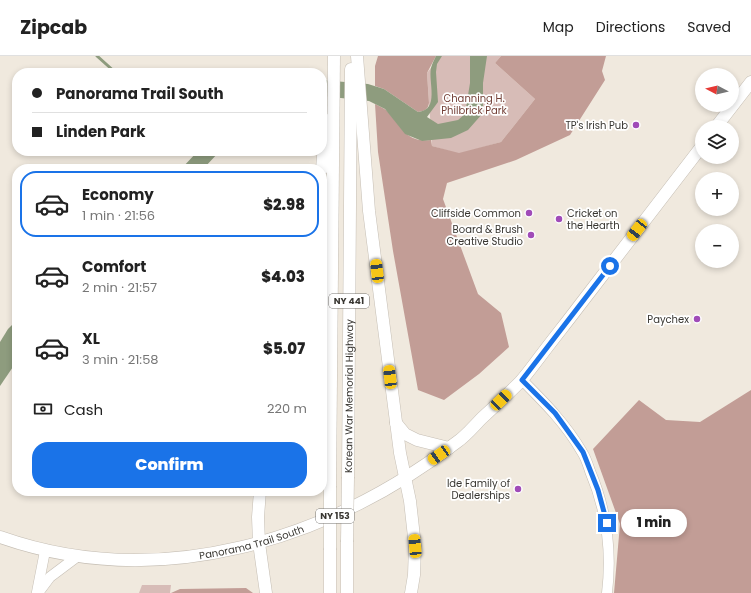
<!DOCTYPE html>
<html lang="en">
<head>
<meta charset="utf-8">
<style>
  body { margin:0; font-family:Poppins,sans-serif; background:#f2f2f2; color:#222; height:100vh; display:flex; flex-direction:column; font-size:15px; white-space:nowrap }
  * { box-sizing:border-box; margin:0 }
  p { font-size:13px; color:#767676 }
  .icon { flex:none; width:22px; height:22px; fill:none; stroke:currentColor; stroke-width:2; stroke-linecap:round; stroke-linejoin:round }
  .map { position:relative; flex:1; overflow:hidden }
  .sheet { position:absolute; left:12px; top:108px; width:315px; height:332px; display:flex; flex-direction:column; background:#fff; border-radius:16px; box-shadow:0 2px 6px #0003 }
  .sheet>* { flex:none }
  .guide { position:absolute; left:12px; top:12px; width:315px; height:88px; border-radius:16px; box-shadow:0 2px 6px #0003; display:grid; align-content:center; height:88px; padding:0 20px; background:#fff }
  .needle { width:26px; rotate:277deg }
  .tools { position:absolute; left:695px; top:12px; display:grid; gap:8px }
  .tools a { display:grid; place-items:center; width:44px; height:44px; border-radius:50%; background:#fff; box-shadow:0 2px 6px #0003; font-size:20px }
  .end { position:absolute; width:18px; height:18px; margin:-9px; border:5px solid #1a73e8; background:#fff; box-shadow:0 0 0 2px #fff }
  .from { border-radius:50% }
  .bubble { position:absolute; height:28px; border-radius:14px; background:#fff; box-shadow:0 2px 6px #0003; font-size:13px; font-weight:800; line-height:28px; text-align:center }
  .car { position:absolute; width:12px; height:24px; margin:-12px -6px; border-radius:5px; box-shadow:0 0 3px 1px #0007; background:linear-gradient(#f5c518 24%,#345 0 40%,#f5c518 0 76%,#345 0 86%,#f5c518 0) }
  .guide b { display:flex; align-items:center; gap:14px; height:38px; font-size:15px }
  .guide b+b { border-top:1px solid #e0e0e0 }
  .guide i { width:10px; height:10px; background:#222 }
  ul { padding:7px 0 0; list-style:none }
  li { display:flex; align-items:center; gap:12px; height:66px; margin:0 8px 6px; padding:0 12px; border:2px solid transparent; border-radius:16px }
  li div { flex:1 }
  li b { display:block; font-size:15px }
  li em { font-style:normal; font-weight:800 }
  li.current { border-color:#1a73e8 }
  li>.icon { width:36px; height:36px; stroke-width:1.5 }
  .pay { display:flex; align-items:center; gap:10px; height:44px; padding:0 20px; font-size:15px }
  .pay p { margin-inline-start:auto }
  .button { display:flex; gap:8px; margin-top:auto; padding:8px 20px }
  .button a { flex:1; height:46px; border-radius:16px; background:#1a73e8; color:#fff; font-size:16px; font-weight:800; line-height:46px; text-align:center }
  header { display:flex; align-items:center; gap:24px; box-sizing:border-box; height:56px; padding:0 20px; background:#fff; border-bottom:1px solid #e0e0e0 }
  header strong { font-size:19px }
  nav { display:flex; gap:22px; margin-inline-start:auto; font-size:14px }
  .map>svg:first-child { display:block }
  .green { fill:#d7bcb7 }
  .forest { fill:#c29d96 }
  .water { fill:#8e9c7e }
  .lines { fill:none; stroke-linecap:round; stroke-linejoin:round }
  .stream { stroke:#8e9c7e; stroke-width:3 }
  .minor-casing { stroke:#c5beb4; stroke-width:11 }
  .major-casing { stroke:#c5beb4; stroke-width:13 }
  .minor { stroke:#fff; stroke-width:10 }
  .major { stroke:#fff; stroke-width:12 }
  .major-bridge-casing { stroke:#c5beb4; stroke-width:13; stroke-linecap:butt }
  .major-bridge { stroke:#fff; stroke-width:12 }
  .route { stroke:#1a73e8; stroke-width:5 }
  .poi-dot { fill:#a04bb8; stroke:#fff; stroke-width:1.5 }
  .labels { text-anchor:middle; stroke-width:3.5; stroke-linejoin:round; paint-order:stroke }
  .shield { fill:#fff; stroke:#74726f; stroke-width:1 }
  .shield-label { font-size:9px; font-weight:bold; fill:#383631 }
  .park-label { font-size:10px; fill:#723e35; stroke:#fff }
  .poi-label { font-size:10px; fill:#383631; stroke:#fff; text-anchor:end }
  .street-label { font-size:10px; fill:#383631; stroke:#fff }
</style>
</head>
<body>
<header>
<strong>Zipcab</strong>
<nav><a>Map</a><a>Directions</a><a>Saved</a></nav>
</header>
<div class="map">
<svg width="751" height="537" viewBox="0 0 751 537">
  <rect width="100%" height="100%" fill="#f0e9de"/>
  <g class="green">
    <polygon points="440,0 501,0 495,7 535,43 501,86 459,98 432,90 427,17"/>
    <polygon points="142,529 171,529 170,537 139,537"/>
  </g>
  <g class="forest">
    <path d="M378,0h58l-9,17 2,30c-1,7 -5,8 -11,9l-34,-23 -9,-3v-20z"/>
    <path d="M501,0h105l-4,15 3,9 -35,55 -54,25 -69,23 -4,16 35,95 23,19 8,34 -30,27 -35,26 -26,-10 -25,-139 -15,-99 -3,-48c4,2 8,4 11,6 16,16 19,33 45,30l1,6 27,7 42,-11 34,-43 -40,-36z"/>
    <polygon points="751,334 751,537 614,537 620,468 593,393 639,344 666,364 700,366"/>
    <polygon points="246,532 253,537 171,537 180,533"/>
  </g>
  <g class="water">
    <path d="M436,0h6l-5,8 -1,8 2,30 -11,15 11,7 20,-4 7,-6 5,-31v-27h17l-4,27v30l-15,17 -17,8 -29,3 -17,-7 -20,-25 -16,-8 -47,-5v-16l46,4 16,5 34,23c22,-2 10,-30 13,-44 1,-4 3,-8 5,-12z"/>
    <polygon points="198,95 220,95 203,113 181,113"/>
    <polygon points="17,264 17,305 0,330 0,286 8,273"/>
  </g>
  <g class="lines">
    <polyline class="stream" points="97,0 116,17"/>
    <defs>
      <g id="minor">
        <path d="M522,324c22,22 44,44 60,72 4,6 6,13 8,19 17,40 22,80 17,122"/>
        <polyline points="37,536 45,495"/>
        <polyline points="38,537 50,521 78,500"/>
      </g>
      <g id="major">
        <polyline points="357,0 369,155 400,397 410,445 415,490 414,519 411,537"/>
        <polyline points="716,71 751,26"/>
        <polyline points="322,113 326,64"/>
        <polyline points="396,367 405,378 417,384 449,392"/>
        <path id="s1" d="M348,421l3,-408"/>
        <polyline points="330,430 334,0"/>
        <polyline points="260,435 258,461 259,487 266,537"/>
        <path id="s2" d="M0,481c159,56 327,4 457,-95 9,-6 17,-16 25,-24 13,-12 26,-24 38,-36 8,-9 15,-19 22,-28 12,-16 25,-32 37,-48 41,-54 82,-107 123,-160"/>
        <polyline points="330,537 330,494"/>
        <polyline points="347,537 347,486"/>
      </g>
    </defs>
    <use href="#minor" class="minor-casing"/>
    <use href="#major" class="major-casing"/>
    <use href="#minor" class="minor"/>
    <use href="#major" class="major"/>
    <defs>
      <g id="major-bridge">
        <polyline points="347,486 348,421"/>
        <polyline points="330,494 330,430"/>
      </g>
    </defs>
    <use href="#major-bridge" class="major-bridge-casing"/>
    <use href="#major-bridge" class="major-bridge"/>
  </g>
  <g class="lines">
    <polyline class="route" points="607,467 598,434 583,396 555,357 522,324 610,210"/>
  </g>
  <g class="poi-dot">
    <circle cx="636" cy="69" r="4"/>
    <circle cx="529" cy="157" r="4"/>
    <circle cx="559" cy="163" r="4"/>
    <circle cx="531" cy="179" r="4"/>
    <circle cx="697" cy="263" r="4"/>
    <circle cx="518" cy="433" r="4"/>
  </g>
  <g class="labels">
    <g class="shield">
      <rect x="329" y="238" width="40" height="14" rx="3"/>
      <rect x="316" y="453" width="38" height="14" rx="3"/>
    </g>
    <g class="shield-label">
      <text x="349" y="248">NY 441</text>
      <text x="335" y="463">NY 153</text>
    </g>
    <g class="park-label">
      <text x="474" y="46">Channing H.<tspan x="474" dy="12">Philbrick Park</tspan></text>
    </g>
    <g class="poi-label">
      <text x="628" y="73">TP's Irish Pub</text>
      <text x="521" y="161">Cliffside Common</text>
      <text x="567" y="161" text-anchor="start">Cricket on<tspan x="567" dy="12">the Hearth</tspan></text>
      <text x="523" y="177">Board &amp; Brush<tspan x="523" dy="12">Creative Studio</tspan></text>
      <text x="689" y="267">Paychex</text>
      <text x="510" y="431">Ide Family of<tspan x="510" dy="12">Dealerships</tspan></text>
    </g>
    <g class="street-label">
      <text dy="4" stroke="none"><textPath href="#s1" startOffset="81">Korean War Memorial Highway</textPath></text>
      <text dy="4" stroke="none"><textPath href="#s2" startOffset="256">Panorama Trail South</textPath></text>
    </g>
  </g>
</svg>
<div class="tools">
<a><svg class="needle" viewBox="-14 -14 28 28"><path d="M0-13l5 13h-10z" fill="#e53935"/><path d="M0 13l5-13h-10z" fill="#767676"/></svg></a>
<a><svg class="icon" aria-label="layers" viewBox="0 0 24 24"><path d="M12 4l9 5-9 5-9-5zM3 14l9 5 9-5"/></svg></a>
<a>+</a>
<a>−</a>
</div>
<i class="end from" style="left:610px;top:210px"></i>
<i class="end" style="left:607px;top:467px"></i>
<div class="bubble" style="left:621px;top:453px;width:66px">1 min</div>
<i class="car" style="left:637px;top:174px;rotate:218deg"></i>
<i class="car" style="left:377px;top:215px;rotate:353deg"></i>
<i class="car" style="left:390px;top:321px;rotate:353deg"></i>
<i class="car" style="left:501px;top:344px;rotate:46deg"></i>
<i class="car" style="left:439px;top:399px;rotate:236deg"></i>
<i class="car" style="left:415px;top:490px;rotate:355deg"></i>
<div class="guide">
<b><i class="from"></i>Panorama Trail South</b>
<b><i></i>Linden Park</b>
</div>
<section class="sheet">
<ul>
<li class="current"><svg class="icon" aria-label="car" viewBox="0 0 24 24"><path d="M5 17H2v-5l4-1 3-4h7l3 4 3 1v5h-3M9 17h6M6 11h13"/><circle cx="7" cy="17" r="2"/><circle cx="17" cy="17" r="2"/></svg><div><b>Economy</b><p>1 min · 21:56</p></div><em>$2.98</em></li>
<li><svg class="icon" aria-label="car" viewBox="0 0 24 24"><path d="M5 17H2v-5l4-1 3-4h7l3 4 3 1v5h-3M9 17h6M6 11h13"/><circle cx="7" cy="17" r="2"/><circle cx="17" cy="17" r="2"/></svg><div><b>Comfort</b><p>2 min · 21:57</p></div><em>$4.03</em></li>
<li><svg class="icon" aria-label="car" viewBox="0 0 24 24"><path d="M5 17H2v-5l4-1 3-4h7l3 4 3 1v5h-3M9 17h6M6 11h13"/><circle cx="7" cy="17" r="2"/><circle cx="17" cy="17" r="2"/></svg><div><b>XL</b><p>3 min · 21:58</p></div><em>$5.07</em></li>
</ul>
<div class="pay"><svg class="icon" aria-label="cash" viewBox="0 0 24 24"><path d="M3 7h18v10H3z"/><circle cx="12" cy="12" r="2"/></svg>Cash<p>220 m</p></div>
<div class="button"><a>Confirm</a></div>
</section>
</div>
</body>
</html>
